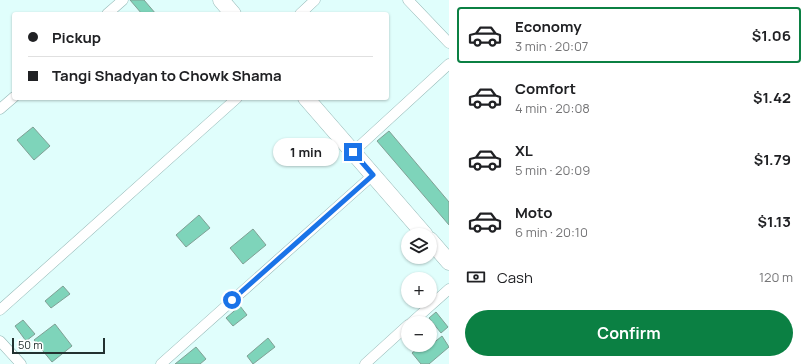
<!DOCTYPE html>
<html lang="en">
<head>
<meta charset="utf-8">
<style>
  body { margin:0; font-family:Manrope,sans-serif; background:#f2f2f2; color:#202124; height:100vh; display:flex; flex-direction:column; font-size:15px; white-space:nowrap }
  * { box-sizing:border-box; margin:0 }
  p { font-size:13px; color:#757577 }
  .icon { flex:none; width:22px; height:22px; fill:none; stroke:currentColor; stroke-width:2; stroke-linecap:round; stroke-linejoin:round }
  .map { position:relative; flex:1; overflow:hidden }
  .sheet { display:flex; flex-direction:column; background:#fff; width:360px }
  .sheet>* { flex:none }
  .hud { position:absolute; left:12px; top:12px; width:377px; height:88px; border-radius:4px; box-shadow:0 1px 3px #0004; display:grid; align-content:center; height:88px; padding:0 16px; background:#fff }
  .fabs { position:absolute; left:401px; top:228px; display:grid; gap:8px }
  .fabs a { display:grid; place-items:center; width:36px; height:36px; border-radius:50%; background:#fff; box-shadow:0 1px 3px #0004; font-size:20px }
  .scale { position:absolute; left:12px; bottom:10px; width:93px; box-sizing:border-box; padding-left:4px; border:2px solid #223130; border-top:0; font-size:11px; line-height:14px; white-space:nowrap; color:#223130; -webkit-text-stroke:3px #fff; paint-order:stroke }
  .end { position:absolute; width:18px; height:18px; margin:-9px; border:5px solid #1a73e8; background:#fff; box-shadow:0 0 0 2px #fff }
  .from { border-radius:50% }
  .bubble { position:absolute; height:28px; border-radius:14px; background:#fff; box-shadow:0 1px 3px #0004; font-size:13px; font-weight:700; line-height:28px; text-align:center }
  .hud b { display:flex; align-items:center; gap:14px; height:38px; font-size:15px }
  .hud b+b { border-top:1px solid #e0e0e0 }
  .hud i { width:10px; height:10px; background:#202124 }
  ul { padding:7px 0 0; list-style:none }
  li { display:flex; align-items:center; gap:12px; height:56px; margin:0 8px 6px; padding:0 8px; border:2px solid transparent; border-radius:4px }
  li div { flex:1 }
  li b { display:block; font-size:15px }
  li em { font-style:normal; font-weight:700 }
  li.on { border-color:#0b8043 }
  li>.icon { width:36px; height:36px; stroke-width:1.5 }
  .pay { display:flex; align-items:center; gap:10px; height:44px; padding:0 16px; font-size:15px }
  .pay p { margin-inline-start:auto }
  .button { display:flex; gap:8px; margin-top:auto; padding:8px 16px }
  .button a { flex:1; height:46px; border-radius:24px; background:#0b8043; color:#fff; font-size:16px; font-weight:700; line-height:46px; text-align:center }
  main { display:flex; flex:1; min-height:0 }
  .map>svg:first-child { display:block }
  .building { fill:#7ed4ba; stroke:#80a095 }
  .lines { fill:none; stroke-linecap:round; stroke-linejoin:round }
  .minor-casing { stroke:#93b7b5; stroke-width:11 }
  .primary-casing { stroke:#93b7b5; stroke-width:17 }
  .minor { stroke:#fff; stroke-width:10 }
  .primary { stroke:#fff; stroke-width:16 }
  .route { stroke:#1a73e8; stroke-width:5 }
</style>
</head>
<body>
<main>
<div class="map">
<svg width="449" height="364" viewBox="0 0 449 364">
  <rect width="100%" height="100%" fill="#e0fefc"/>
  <g class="building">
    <polygon points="130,0 144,0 156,14 142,14"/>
    <polygon points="33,127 50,146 34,160 17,140"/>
    <polygon points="389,131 449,202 449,225 377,141"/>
    <polygon points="199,215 210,228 186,247 176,235"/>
    <polygon points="253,229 266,245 243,264 230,248"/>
    <polygon points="63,286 70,294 51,308 45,301"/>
    <polygon points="240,306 247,315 233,326 226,318"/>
    <polygon points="436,312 448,327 441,333 429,318"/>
    <polygon points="23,320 35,334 26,341 15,326"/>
    <polygon points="55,324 72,346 52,362 34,340"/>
    <polygon points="442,336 449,347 429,364 421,364 412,353 416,350 412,345 431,345"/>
    <polygon points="268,338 275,347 253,364 247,356"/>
    <polygon points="196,347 206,359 200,364 175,364"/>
  </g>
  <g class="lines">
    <defs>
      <g id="minor">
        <polyline points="408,0 449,43"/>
        <polyline points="107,14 123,0"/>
        <polyline points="300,14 315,0"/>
        <polyline points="0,109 14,97"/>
        <polyline points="353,152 449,64"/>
        <polyline points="0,310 237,98"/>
        <polyline points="411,323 449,289"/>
        <polyline points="0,341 21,364"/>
        <polyline points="161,364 373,175"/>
        <polyline points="365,364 408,325"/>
      </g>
      <g id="primary">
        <polyline points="221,0 233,14"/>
        <polyline points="306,98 425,235"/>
        <polyline points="430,240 449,262"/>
      </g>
    </defs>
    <use href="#minor" class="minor-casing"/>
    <use href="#primary" class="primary-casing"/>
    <use href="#minor" class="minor"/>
    <use href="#primary" class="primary"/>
  </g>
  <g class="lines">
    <polyline class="route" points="232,300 373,175 353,152"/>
  </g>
</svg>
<div class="fabs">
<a><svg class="icon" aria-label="layers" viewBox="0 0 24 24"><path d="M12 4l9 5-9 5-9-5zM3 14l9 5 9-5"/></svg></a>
<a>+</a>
<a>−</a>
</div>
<div class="scale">50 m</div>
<i class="end from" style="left:232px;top:300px"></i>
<i class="end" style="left:353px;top:152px"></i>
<div class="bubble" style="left:273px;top:138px;width:66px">1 min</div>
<div class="hud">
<b><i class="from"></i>Pickup</b>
<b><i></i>Tangi Shadyan to Chowk Shama</b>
</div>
</div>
<section class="sheet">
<ul>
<li class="on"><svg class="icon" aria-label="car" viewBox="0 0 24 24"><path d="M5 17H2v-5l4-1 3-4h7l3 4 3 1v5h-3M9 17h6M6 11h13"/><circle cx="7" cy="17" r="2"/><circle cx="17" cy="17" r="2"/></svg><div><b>Economy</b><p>3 min · 20:07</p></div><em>$1.06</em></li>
<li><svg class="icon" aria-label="car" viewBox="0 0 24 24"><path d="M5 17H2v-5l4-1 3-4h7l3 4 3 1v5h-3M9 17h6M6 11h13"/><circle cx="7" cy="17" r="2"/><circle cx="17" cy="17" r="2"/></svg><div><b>Comfort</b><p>4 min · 20:08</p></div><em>$1.42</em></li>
<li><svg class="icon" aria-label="car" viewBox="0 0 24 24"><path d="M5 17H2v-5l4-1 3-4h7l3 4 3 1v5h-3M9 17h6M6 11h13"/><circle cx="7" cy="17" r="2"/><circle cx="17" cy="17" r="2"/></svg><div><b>XL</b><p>5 min · 20:09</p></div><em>$1.79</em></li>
<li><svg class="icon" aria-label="car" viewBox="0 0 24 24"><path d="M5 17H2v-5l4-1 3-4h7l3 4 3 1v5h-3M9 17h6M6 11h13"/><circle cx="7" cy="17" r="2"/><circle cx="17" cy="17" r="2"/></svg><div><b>Moto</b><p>6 min · 20:10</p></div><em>$1.13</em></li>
</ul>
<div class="pay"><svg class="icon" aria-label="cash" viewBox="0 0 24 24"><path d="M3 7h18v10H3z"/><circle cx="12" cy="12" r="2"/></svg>Cash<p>120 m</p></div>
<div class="button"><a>Confirm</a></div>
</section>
</main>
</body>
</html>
